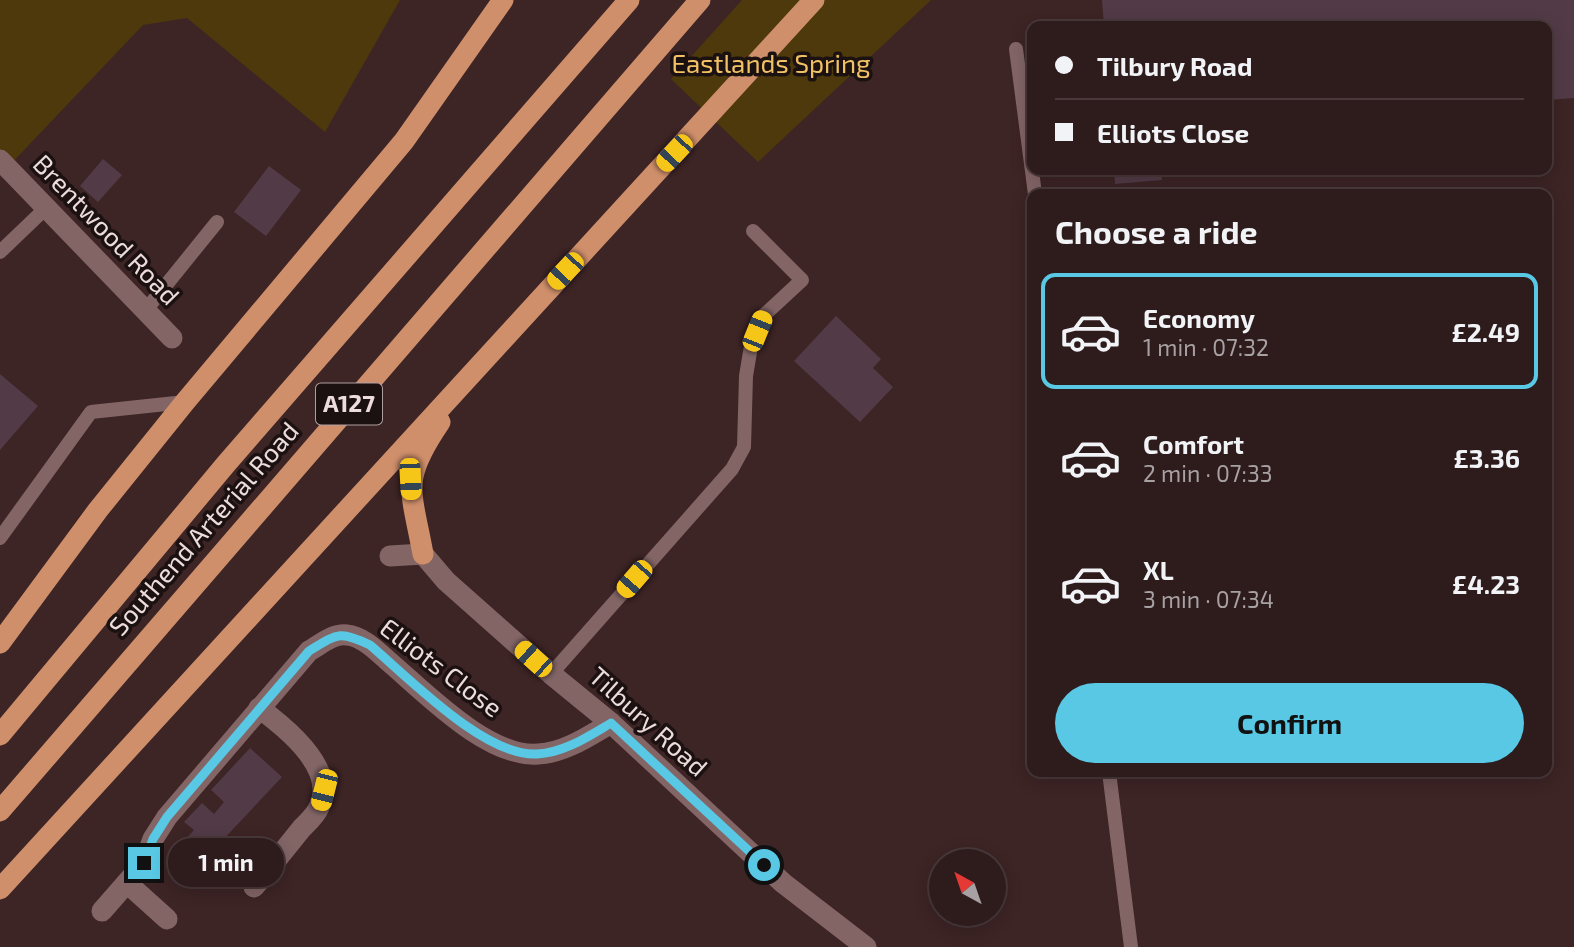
<!DOCTYPE html>
<html lang="en">
<head>
<meta charset="utf-8">
<style>
  body { margin:0; font-family:"Exo 2",sans-serif; background:#362425; color:#f1f3f6; height:100vh; display:flex; flex-direction:column; font-size:26px; white-space:nowrap }
  * { box-sizing:border-box; margin:0 }
  p { font-size:23px; color:#a7a1a3 }
  .icon { flex:none; width:38px; height:38px; fill:none; stroke:currentColor; stroke-width:2; stroke-linecap:round; stroke-linejoin:round }
  .map { position:relative; flex:1; overflow:hidden }
  .details { position:absolute; left:1027px; top:189px; width:525px; height:588px; display:flex; flex-direction:column; background:#2e1b1c; border-radius:14px; box-shadow:0 4px 18px #0003,0 0 0 2px #49393b }
  .details>* { flex:none }
  .banner { position:absolute; left:1027px; top:21px; width:525px; height:154px; border-radius:14px; box-shadow:0 4px 18px #0003,0 0 0 2px #49393b; display:grid; align-content:center; height:154px; padding:0 28px; background:#2e1b1c }
  .needle { width:46px; rotate:320deg }
  .controls { position:absolute; left:929px; top:849px; display:grid; gap:14px }
  .controls a { display:grid; place-items:center; width:77px; height:77px; border-radius:50%; background:#2e1b1c; box-shadow:0 4px 18px #0003,0 0 0 2px #49393b; font-size:35px }
  .end { position:absolute; width:32px; height:32px; margin:-16px; border:9px solid #58c8e4; background:#111; box-shadow:0 0 0 4px #111 }
  .from { border-radius:50% }
  .bubble { position:absolute; height:49px; border-radius:24px; background:#2e1b1c; box-shadow:0 4px 18px #0003,0 0 0 2px #49393b; font-size:23px; font-weight:700; line-height:49px; text-align:center }
  .car { position:absolute; width:21px; height:42px; margin:-21px -10px; border-radius:9px; box-shadow:0 0 5px 2px #0007; background:linear-gradient(#f5c518 24%,#345 0 40%,#f5c518 0 76%,#345 0 86%,#f5c518 0) }
  .banner b { display:flex; align-items:center; gap:24px; height:66px; font-size:26px }
  .banner b+b { border-top:2px solid #49393b }
  .banner i { width:18px; height:18px; background:#f1f3f6 }
  ul { padding:0; list-style:none }
  li { display:flex; align-items:center; gap:21px; height:116px; margin:0 14px 10px; padding:0 14px; border:4px solid transparent; border-radius:14px }
  li div { flex:1 }
  li b { display:block; font-size:26px }
  li em { font-style:normal; font-weight:700 }
  li.active { border-color:#58c8e4 }
  li>.icon { width:63px; height:63px; stroke-width:1.5 }
  h2 { padding:0 28px; font-size:32px; line-height:84px }
  .primary-button { display:flex; gap:14px; margin-top:auto; padding:14px 28px }
  .primary-button a { flex:1; height:80px; border-radius:42px; background:#58c8e4; color:#111; font-size:28px; font-weight:700; line-height:80px; text-align:center }
  .map>svg:first-child { display:block }
  .green { fill:#4d390c }
  .building { fill:#523b47 }
  .lines { fill:none; stroke-linecap:round; stroke-linejoin:round }
  .lane { stroke:#836566; stroke-width:14 }
  .street { stroke:#836566; stroke-width:21 }
  .highway { stroke:#cf8f6b; stroke-width:21 }
  .route { stroke:#58c8e4; stroke-width:9 }
  .labels { text-anchor:middle; stroke-width:7; stroke-linejoin:round; paint-order:stroke }
  .shield { fill:#1c1111; stroke:#ae9f9f; stroke-width:2 }
  .shield-label { font-size:24px; font-weight:bold; fill:#eddcdc }
  .park-label { font-size:26px; fill:#f1c165; stroke:#1c1111 }
  .street-label { font-size:26px; fill:#eddcdc; stroke:#1c1111 }
</style>
</head>
<body>
<div class="map">
<svg width="1574" height="947" viewBox="0 0 1574 947">
  <rect width="100%" height="100%" fill="#3d2425"/>
  <g class="green">
    <polygon points="0,0 400,0 325,132 187,18 143,25 7,168 0,160"/>
    <polygon points="742,0 931,0 758,162 671,79"/>
  </g>
  <g class="building">
    <polygon points="1102,0 1574,0 1574,98 1547,100 1547,26 1104,26"/>
    <polygon points="103,159 122,175 98,202 80,186"/>
    <polygon points="269,166 301,190 266,236 234,212"/>
    <polygon points="1114,170 1161,170 1162,180 1115,184"/>
    <polygon points="836,316 881,359 873,368 893,387 860,422 794,361"/>
    <polygon points="0,374 38,406 0,450"/>
    <polygon points="250,748 282,777 188,877 168,858 194,830 184,822 202,803 214,814 224,802 211,790"/>
  </g>
  <g class="lines">
    <g class="lane">
      <polyline points="1016,49 1035,194"/>
      <polyline points="0,252 48,206"/>
      <polyline points="145,311 217,222"/>
      <polyline points="0,538 91,412 185,402"/>
      <polyline points="551,674 732,469 744,447 746,376 751,346 762,317 802,280 753,231"/>
      <polyline points="1109,772 1131,947"/>
    </g>
    <g class="street">
      <polyline points="0,160 172,338"/>
      <polyline points="390,556 423,554 446,581 551,674 611,723 783,883 866,947"/>
      <polyline points="127,883 167,919"/>
      <path d="M254,887c16,-19 32,-39 48,-59 6,-6 14,-13 17,-21 19,-38 -34,-80 -60,-99"/>
      <path d="M102,911l42,-48 9,-24 14,-22 142,-166c11,-6 24,-18 38,-16 15,1 30,16 40,25 37,31 100,98 151,94 26,-1 51,-18 73,-31"/>
    </g>
    <g class="highway">
      <path d="M423,554c-12,-66 -23,-73 17,-132"/>
      <polyline points="0,643 98,510 185,402 404,141 503,0"/>
      <polyline points="0,735 226,464 629,0"/>
      <polyline points="0,811 700,0"/>
      <polyline points="0,889 814,0"/>
    </g>
  </g>
  <g class="lines">
    <path class="route" d="M144,863l9,-24 14,-22 142,-166c28,-17 30,-21 61,-6 39,33 115,112 167,109 27,-1 52,-18 74,-31l153,142"/>
  </g>
  <g class="labels">
    <rect class="shield" x="316" y="383.5" width="66" height="41" rx="5"/>
    <g class="shield-label">
      <text x="349" y="412">A127</text>
    </g>
    <g class="park-label">
      <text x="771" y="73">Eastlands Spring</text>
    </g>
    <g class="street-label">
      <text transform="translate(106 230) rotate(46)" y="9">Brentwood Road</text>
      <text transform="translate(204 529) rotate(-49)" y="9">Southend Arterial Road</text>
      <text transform="translate(441 668) rotate(37)" y="9">Elliots Close</text>
      <text transform="translate(648 722) rotate(42)" y="9">Tilbury Road</text>
    </g>
  </g>
</svg>
<div class="controls">
<a><svg class="needle" viewBox="-14 -14 28 28"><path d="M0-13l5 13h-10z" fill="#e53935"/><path d="M0 13l5-13h-10z" fill="#a7a1a3"/></svg></a>
</div>
<i class="end from" style="left:764px;top:865px"></i>
<i class="end" style="left:144px;top:863px"></i>
<div class="bubble" style="left:168px;top:838px;width:116px">1 min</div>
<i class="car" style="left:674px;top:153px;rotate:223deg"></i>
<i class="car" style="left:565px;top:271px;rotate:223deg"></i>
<i class="car" style="left:757px;top:331px;rotate:22deg"></i>
<i class="car" style="left:410px;top:479px;rotate:177deg"></i>
<i class="car" style="left:634px;top:579px;rotate:221deg"></i>
<i class="car" style="left:533px;top:659px;rotate:312deg"></i>
<i class="car" style="left:324px;top:790px;rotate:194deg"></i>
<div class="banner">
<b><i class="from"></i>Tilbury Road</b>
<b><i></i>Elliots Close</b>
</div>
<section class="details">
<h2>Choose a ride</h2>
<ul>
<li class="active"><svg class="icon" aria-label="car" viewBox="0 0 24 24"><path d="M5 17H2v-5l4-1 3-4h7l3 4 3 1v5h-3M9 17h6M6 11h13"/><circle cx="7" cy="17" r="2"/><circle cx="17" cy="17" r="2"/></svg><div><b>Economy</b><p>1 min · 07:32</p></div><em>£2.49</em></li>
<li><svg class="icon" aria-label="car" viewBox="0 0 24 24"><path d="M5 17H2v-5l4-1 3-4h7l3 4 3 1v5h-3M9 17h6M6 11h13"/><circle cx="7" cy="17" r="2"/><circle cx="17" cy="17" r="2"/></svg><div><b>Comfort</b><p>2 min · 07:33</p></div><em>£3.36</em></li>
<li><svg class="icon" aria-label="car" viewBox="0 0 24 24"><path d="M5 17H2v-5l4-1 3-4h7l3 4 3 1v5h-3M9 17h6M6 11h13"/><circle cx="7" cy="17" r="2"/><circle cx="17" cy="17" r="2"/></svg><div><b>XL</b><p>3 min · 07:34</p></div><em>£4.23</em></li>
</ul>
<div class="primary-button"><a>Confirm</a></div>
</section>
</div>
</body>
</html>
